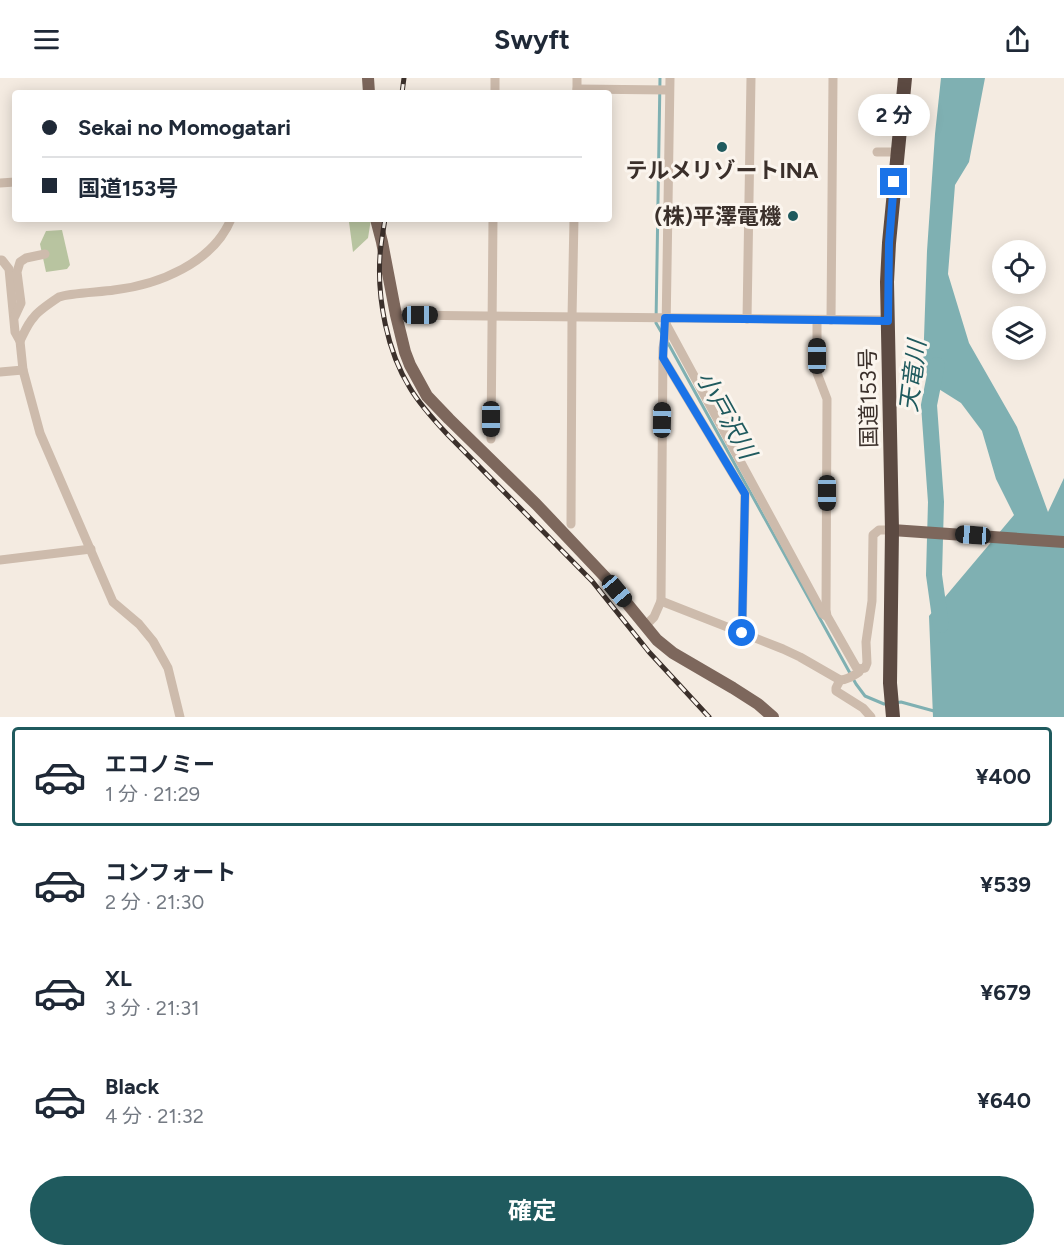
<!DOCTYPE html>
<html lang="ja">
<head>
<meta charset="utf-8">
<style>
  body { margin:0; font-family:Figtree,"Noto Sans JP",sans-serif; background:#f6f6f7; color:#1f2937; height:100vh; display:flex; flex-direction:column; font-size:22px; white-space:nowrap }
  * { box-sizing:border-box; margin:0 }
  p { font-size:20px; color:#747a83 }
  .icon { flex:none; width:33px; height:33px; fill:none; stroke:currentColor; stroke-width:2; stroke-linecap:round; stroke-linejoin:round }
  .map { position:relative; height:639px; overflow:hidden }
  .sheet { display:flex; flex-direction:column; background:#fff; flex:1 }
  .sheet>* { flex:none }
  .top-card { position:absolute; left:12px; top:12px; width:600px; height:132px; border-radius:6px; box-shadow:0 3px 15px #0003; display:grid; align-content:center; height:132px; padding:0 30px; background:#fff }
  .buttons { position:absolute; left:992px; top:162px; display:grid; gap:12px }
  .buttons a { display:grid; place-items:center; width:54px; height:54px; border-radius:50%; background:#fff; box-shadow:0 3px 15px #0003; font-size:30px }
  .end { position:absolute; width:27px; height:27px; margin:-14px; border:8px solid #1a73e8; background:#fff; box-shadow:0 0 0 3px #fff }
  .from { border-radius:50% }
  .bubble { position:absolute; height:42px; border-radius:21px; background:#fff; box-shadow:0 3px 15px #0003; font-size:20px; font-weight:700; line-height:42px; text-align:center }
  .car { position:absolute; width:18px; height:36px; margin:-18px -9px; border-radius:8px; box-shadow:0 0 4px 2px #0007; background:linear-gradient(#222 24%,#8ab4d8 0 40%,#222 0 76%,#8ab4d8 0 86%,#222 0) }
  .top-card b { display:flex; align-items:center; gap:21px; height:57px; font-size:22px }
  .top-card b+b { border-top:2px solid #e0e1e3 }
  .top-card i { width:15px; height:15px; background:#1f2937 }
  ul { padding:10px 0 0; list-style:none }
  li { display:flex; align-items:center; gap:18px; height:99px; margin:0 12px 9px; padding:0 18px; border:3px solid transparent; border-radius:6px }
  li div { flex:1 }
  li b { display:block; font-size:22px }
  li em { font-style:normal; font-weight:700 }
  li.active { border-color:#1f5a5e }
  li>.icon { width:54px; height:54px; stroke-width:1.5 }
  .action { display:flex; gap:12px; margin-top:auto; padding:12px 30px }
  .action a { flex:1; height:69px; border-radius:36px; background:#1f5a5e; color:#fff; font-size:24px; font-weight:700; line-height:69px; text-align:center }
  header { display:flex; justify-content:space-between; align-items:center; height:78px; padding:0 30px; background:#fff; font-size:27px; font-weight:700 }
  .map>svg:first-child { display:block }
  .green { fill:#b8c4a0 }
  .water { fill:#7fb0b2 }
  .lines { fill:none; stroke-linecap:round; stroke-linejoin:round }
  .stream { stroke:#7fb0b2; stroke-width:3 }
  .river { stroke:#7fb0b2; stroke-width:16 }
  .minor { stroke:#cdbbac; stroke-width:9 }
  .major { stroke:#7d675c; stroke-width:12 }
  .highway { stroke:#5c4a42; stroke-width:14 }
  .rail-casing { stroke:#3b302b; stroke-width:5 }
  .rail { stroke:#fbf5ee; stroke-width:3; stroke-dasharray:9; stroke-linecap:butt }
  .route { stroke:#1a73e8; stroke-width:8 }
  .poi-dot { fill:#1f5a5e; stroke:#fbf5ee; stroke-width:2 }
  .labels { text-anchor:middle; stroke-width:6; stroke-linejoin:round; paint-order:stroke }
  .poi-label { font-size:22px; font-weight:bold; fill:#3b302b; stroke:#fbf5ee }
  .street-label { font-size:22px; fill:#3b302b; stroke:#fbf5ee }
  .water-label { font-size:24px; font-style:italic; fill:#1f5a5e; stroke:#fbf5ee }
</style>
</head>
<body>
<header><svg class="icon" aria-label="menu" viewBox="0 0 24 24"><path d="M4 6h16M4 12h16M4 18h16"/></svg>Swyft<svg class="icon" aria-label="share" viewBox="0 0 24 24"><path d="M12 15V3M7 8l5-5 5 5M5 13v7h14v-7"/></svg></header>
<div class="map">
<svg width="1064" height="639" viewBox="0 0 1064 639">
  <rect width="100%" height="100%" fill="#f4ebe1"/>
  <g class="green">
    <polygon points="344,141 371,141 368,160 353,174 349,144"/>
    <polygon points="62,152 70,187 67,191 46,194 40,166 46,153"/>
  </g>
  <polygon class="water" points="941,0 985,0 969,84 955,107 948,196 969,265 1017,349 1048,434 1064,400 1064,639 933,639 929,538 1014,437 996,401 982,353 961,325 934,308 923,289 927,173 935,56"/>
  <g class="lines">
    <g class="stream">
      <polyline points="660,0 656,245 663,257"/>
      <polyline points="668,265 856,606 865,618 884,626 888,626"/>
      <polyline points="894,625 901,624 934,633"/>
    </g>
    <polyline class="river" points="937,287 929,327 936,424 934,497 941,547"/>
    <g class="minor">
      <polyline points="577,11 669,12"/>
      <polyline points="495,15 495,0"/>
      <polyline points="577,15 577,0"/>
      <polyline points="877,74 897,74"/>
      <polyline points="0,105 15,104"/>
      <polyline points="0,182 2,182 9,191 15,254 20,263 23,292 40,355 113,524 139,546 153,563 168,590 180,639"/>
      <polyline points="396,237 888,242"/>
      <polyline points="15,238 21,225 17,194 20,184 26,180 45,176"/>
      <polyline points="747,241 751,0"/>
      <polyline points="817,242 817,295 827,321 826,532 827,538 856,589 860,591 865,590 867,585 866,564 872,523 873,457 879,452 892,452"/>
      <polyline points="831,242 833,0"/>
      <polyline points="667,248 823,536 826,538"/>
      <path d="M20,263c4,-8 8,-18 14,-24 4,-6 19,-16 25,-20 10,-4 43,-5 55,-7 44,-5 99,-27 117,-71"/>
      <polyline points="663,280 745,416 742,555"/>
      <polyline points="0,294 23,292"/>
      <polyline points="491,361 493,141"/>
      <polyline points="571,446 572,239 574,141"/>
      <polyline points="0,482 91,471"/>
      <path d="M661,523l122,48 17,8 40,23c7,0 13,-4 19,-8l1,-3"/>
      <polyline points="645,548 654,539 661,523 663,270 666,253 670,0"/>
      <polyline points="840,602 836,610 836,613 863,630 871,639"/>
    </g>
    <g class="major">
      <polyline points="368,0 369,15"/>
      <polyline points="376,141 382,164 396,237 405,274 410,287 427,318 449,341 536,426 607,501 657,562 673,575 733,610 758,626 773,639"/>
      <polyline points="892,452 1064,464"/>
    </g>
    <polyline class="highway" points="893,639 890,605 892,452 887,204 889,165 905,0"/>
    <defs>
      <g id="rail">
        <polyline points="402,15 404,0"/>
        <path d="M385,141c-2,12 -4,24 -5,36 -3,44 7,96 30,133 10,17 24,32 37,46l145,147 57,71 60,65"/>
      </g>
    </defs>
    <use href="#rail" class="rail-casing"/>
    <use href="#rail" class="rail"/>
  </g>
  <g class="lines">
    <polyline class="route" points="742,555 745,416 663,280 665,240 888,243 889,165 894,104"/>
  </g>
  <g class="poi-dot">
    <circle cx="722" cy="69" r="6"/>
    <circle cx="793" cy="138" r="6"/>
  </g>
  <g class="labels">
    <g class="poi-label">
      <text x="722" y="100">テルメリゾートINA</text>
      <text x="781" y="146" text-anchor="end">(株)平澤電機</text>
    </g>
    <g class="street-label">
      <text transform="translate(868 320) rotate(-91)" y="8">国道153号</text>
    </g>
    <g class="water-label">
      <text transform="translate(913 298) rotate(-83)" y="8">天竜川</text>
      <text transform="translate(726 337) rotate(61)" y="8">小戸沢川</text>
    </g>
  </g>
</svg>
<div class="buttons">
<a><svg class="icon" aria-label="locate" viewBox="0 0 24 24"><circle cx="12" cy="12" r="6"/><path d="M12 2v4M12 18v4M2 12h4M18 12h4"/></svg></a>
<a><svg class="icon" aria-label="layers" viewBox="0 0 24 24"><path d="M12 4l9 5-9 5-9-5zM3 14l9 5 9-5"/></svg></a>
</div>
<i class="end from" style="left:742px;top:555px"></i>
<i class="end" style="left:894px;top:104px"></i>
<div class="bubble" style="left:858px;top:16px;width:72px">2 分</div>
<i class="car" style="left:420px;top:237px;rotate:90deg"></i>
<i class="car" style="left:817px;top:278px;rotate:0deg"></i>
<i class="car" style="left:491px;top:341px;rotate:180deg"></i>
<i class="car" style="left:662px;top:342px;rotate:1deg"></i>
<i class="car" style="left:827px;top:415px;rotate:180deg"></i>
<i class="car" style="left:973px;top:457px;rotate:274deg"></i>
<i class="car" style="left:617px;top:513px;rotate:140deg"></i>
<div class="top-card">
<b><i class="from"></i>Sekai no Momogatari</b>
<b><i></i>国道153号</b>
</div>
</div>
<section class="sheet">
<ul>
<li class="active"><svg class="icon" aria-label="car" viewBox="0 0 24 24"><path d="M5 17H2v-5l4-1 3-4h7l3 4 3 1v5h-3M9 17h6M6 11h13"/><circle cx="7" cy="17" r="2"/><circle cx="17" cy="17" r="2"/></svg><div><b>エコノミー</b><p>1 分 · 21:29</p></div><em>¥400</em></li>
<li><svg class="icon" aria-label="car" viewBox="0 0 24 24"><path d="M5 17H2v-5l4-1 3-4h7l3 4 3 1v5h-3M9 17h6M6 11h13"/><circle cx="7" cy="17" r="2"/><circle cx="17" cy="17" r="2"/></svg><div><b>コンフォート</b><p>2 分 · 21:30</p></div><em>¥539</em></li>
<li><svg class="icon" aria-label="car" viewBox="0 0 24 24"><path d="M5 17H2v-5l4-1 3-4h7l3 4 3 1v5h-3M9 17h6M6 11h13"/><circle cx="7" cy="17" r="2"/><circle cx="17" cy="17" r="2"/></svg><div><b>XL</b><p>3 分 · 21:31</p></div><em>¥679</em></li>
<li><svg class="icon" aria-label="car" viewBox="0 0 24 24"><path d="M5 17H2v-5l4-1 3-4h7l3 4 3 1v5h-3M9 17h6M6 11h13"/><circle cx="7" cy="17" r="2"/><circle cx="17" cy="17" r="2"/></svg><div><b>Black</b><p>4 分 · 21:32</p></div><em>¥640</em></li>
</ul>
<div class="action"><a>確定</a></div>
</section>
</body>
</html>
